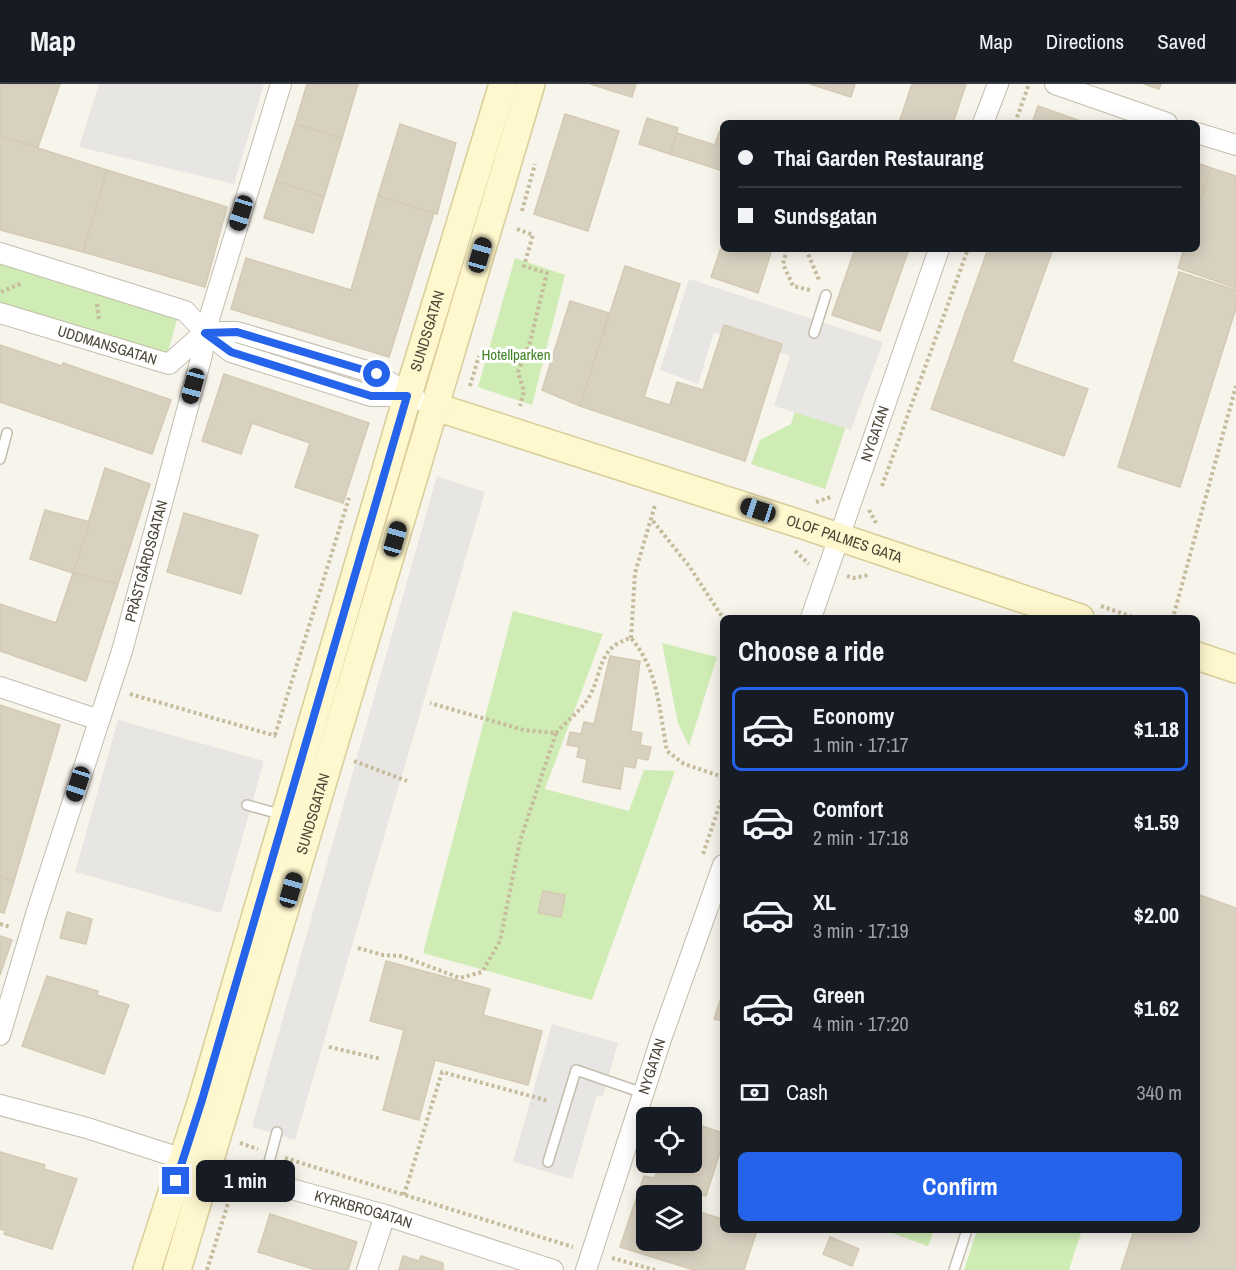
<!DOCTYPE html>
<html lang="en">
<head>
<meta charset="utf-8">
<style>
  body { margin:0; font-family:"Archivo Narrow",sans-serif; background:#20242c; color:#f1f3f6; height:100vh; display:flex; flex-direction:column; font-size:22px; white-space:nowrap }
  * { box-sizing:border-box; margin:0 }
  p { font-size:20px; color:#9ea1a6 }
  .icon { flex:none; width:33px; height:33px; fill:none; stroke:currentColor; stroke-width:2; stroke-linecap:round; stroke-linejoin:round }
  .map { position:relative; flex:1; overflow:hidden }
  .side { position:absolute; left:720px; top:531px; width:480px; height:618px; display:flex; flex-direction:column; background:#171b24; border-radius:9px; box-shadow:0 3px 15px #0003 }
  .side>* { flex:none }
  .banner { position:absolute; left:720px; top:36px; width:480px; height:132px; border-radius:9px; box-shadow:0 3px 15px #0003; display:grid; align-content:center; height:132px; padding:0 18px; background:#171b24 }
  .fabs { position:absolute; left:636px; top:1023px; display:grid; gap:12px }
  .fabs a { display:grid; place-items:center; width:66px; height:66px; border-radius:9px; background:#171b24; box-shadow:0 3px 15px #0003; font-size:30px }
  .end { position:absolute; width:27px; height:27px; margin:-14px; border:8px solid #2563eb; background:#fff; box-shadow:0 0 0 3px #fff }
  .from { border-radius:50% }
  .bubble { position:absolute; height:42px; border-radius:9px; background:#171b24; box-shadow:0 3px 15px #0003; font-size:20px; font-weight:700; line-height:42px; text-align:center }
  .car { position:absolute; width:18px; height:36px; margin:-18px -9px; border-radius:8px; box-shadow:0 0 4px 2px #0007; background:linear-gradient(#222 24%,#8ab4d8 0 40%,#222 0 76%,#8ab4d8 0 86%,#222 0) }
  .banner b { display:flex; align-items:center; gap:21px; height:57px; font-size:22px }
  .banner b+b { border-top:2px solid #363941 }
  .banner i { width:15px; height:15px; background:#f1f3f6 }
  ul { padding:0; list-style:none }
  li { display:flex; align-items:center; gap:18px; height:84px; margin:0 12px 9px; padding:0 6px; border:3px solid transparent; border-radius:9px }
  li div { flex:1 }
  li b { display:block; font-size:22px }
  li em { font-style:normal; font-weight:700 }
  li.on { border-color:#2563eb }
  li>.icon { width:54px; height:54px; stroke-width:1.5 }
  h2 { padding:0 18px; font-size:27px; line-height:72px }
  .pay { display:flex; align-items:center; gap:15px; height:66px; padding:0 18px; font-size:22px }
  .pay p { margin-inline-start:auto }
  .primary-button { display:flex; gap:12px; margin-top:auto; padding:12px 18px }
  .primary-button a { flex:1; height:69px; border-radius:9px; background:#2563eb; color:#fff; font-size:24px; font-weight:700; line-height:69px; text-align:center }
  header { display:flex; align-items:center; gap:36px; box-sizing:border-box; height:84px; padding:0 30px; background:#171b24; border-bottom:2px solid #363941 }
  header strong { font-size:28px }
  nav { display:flex; gap:33px; margin-inline-start:auto; font-size:21px }
  .map>svg:first-child { display:block }
  .green { fill:#ceecb3 }
  .parking { fill:#e8e6e3 }
  .building { fill:#d9d1c0; stroke:#d4cab3; stroke-width:1.5 }
  .lines { fill:none; stroke-linecap:round; stroke-linejoin:round }
  .lane-casing { stroke:#c3bdad; stroke-width:12 }
  .street-casing { stroke:#c3bdad; stroke-width:22 }
  .secondary-casing { stroke:#d9cd99; stroke-width:30 }
  .path { stroke:#c6bb9d; stroke-width:4; stroke-dasharray:3 3; stroke-linecap:butt }
  .lane { stroke:#fff; stroke-width:9 }
  .street { stroke:#fff; stroke-width:20 }
  .secondary { stroke:#fff7cd; stroke-width:27 }
  .route { stroke:#2563eb; stroke-width:8 }
  .labels { text-anchor:middle; stroke-width:6; stroke-linejoin:round; paint-order:stroke }
  .street-label { font-size:15px; fill:#4c4638; stroke:#fff }
  .park-label { font-size:15px; fill:#428326; stroke:#fff }
</style>
</head>
<body>
<header>
<strong>Map</strong>
<nav><a>Map</a><a>Directions</a><a>Saved</a></nav>
</header>
<div class="map">
<svg width="1236" height="1186" viewBox="0 0 1236 1186">
  <rect width="100%" height="100%" fill="#f6f4eb"/>
  <g class="green">
    <polygon points="0,173 179,229 166,274 0,224"/>
    <polygon points="515,174 565,191 532,321 478,303"/>
    <polygon points="802,305 853,321 825,405 751,380 760,356 791,340"/>
    <polygon points="513,527 603,550 545,705 629,727 644,686 675,687 592,916 423,869"/>
    <polygon points="662,559 717,573 689,662 678,639"/>
    <polygon points="883,1146 934,1146 928,1162"/>
    <polygon points="977,1146 1082,1146 1069,1186 964,1186"/>
  </g>
  <g class="parking">
    <polygon points="99,0 264,0 234,100 79,63"/>
    <polygon points="689,195 883,258 851,346 774,322 790,272 714,248 698,300 660,286"/>
    <polygon points="437,392 485,408 295,1056 252,1043"/>
    <polygon points="118,636 264,677 221,829 75,788"/>
    <polygon points="552,940 618,959 603,1012 597,1011 572,1095 513,1078"/>
  </g>
  <g class="building">
    <polygon points="0,0 60,0 38,63 0,52"/>
    <polygon points="307,0 358,0 342,54 295,40"/>
    <polygon points="590,0 636,0 632,13"/>
    <polygon points="810,0 855,0 851,13"/>
    <polygon points="912,0 966,0 953,39 899,39"/>
    <polygon points="1144,0 1161,0 1159,5"/>
    <polygon points="1038,22 1086,39 1032,39"/>
    <polygon points="565,30 619,47 588,147 534,130"/>
    <polygon points="647,34 678,44 670,70 639,60"/>
    <polygon points="295,40 342,54 324,113 276,97"/>
    <polygon points="400,40 456,59 437,130 378,112"/>
    <polygon points="719,48 723,49 723,87 670,70 677,49 715,61"/>
    <polygon points="0,52 107,86 83,168 0,146"/>
    <polygon points="1197,79 1211,84 1197,127"/>
    <polygon points="1211,84 1236,92 1236,204 1178,184 1184,165 1197,165 1197,127"/>
    <polygon points="107,86 227,123 205,203 83,168"/>
    <polygon points="276,97 324,113 313,149 264,134"/>
    <polygon points="378,112 434,129 389,273 231,225 246,174 351,206"/>
    <polygon points="723,158 723,165 772,165 758,209 711,193"/>
    <polygon points="855,165 909,165 880,247 832,231"/>
    <polygon points="988,165 1053,165 1012,278 1088,305 1064,372 931,325"/>
    <polygon points="625,182 680,200 644,313 670,321 677,298 703,306 724,241 782,260 745,377 580,322"/>
    <polygon points="1179,188 1236,206 1236,224 1180,403 1118,383"/>
    <polygon points="570,217 609,229 580,322 542,306"/>
    <polygon points="0,261 62,282 63,279 171,316 152,370 0,318"/>
    <polygon points="224,290 369,339 343,419 295,403 310,359 252,339 241,370 202,357"/>
    <polygon points="105,384 150,400 118,500 73,489"/>
    <polygon points="45,426 90,438 73,489 30,475"/>
    <polygon points="184,429 258,451 241,510 167,488"/>
    <polygon points="73,489 118,500 86,597 0,567 0,520 56,539"/>
    <polygon points="610,572 640,577 631,647 642,649 640,661 651,663 648,676 637,674 635,684 624,682 620,705 583,698 587,675 577,673 579,663 567,661 570,648 581,650 584,638 594,640"/>
    <polygon points="0,621 60,641 14,797 0,793"/>
    <polygon points="0,793 14,797 4,829 0,828"/>
    <polygon points="543,807 565,811 561,833 538,829"/>
    <polygon points="1197,810 1236,824 1236,1186 1121,1186 1134,1146 1197,1146"/>
    <polygon points="67,828 92,835 86,860 60,854"/>
    <polygon points="0,852 12,856 0,891"/>
    <polygon points="386,877 490,905 483,931 542,947 528,1001 435,976 419,1036 383,1026 404,946 370,937"/>
    <polygon points="47,892 98,907 97,911 129,921 104,990 22,962"/>
    <polygon points="723,908 723,937 714,935"/>
    <polygon points="693,1039 723,1049 723,1059 706,1112 687,1106 685,1112 646,1112 638,1109 644,1092 655,1094 660,1078 692,1078"/>
    <polygon points="0,1068 45,1081 44,1085 77,1095 52,1165 4,1150 6,1147 0,1145"/>
    <polygon points="638,1109 646,1112 646,1156 692,1156 692,1126 723,1135 723,1146 757,1146 744,1186 694,1186 620,1163"/>
    <polygon points="270,1130 357,1158 348,1186 316,1186 258,1168"/>
    <polygon points="830,1153 859,1165 852,1182 823,1170"/>
    <polygon points="403,1172 419,1177 421,1172 443,1179 443,1186 399,1186"/>
  </g>
  <g class="lines">
    <defs>
      <g id="lane">
        <polyline points="814,249 826,211"/>
        <polyline points="0,375 7,349"/>
        <polyline points="247,721 283,731"/>
        <polyline points="548,1078 576,986 643,1009"/>
        <polyline points="264,1097 277,1048"/>
        <polyline points="954,1186 967,1146"/>
      </g>
      <g id="street">
        <polyline points="1055,0 1167,39"/>
        <polyline points="983,39 998,0"/>
        <polyline points="1197,49 1236,61"/>
        <polyline points="0,169 185,227 205,248 231,268 371,312 407,312"/>
        <path id="s1" d="M0,229l169,51 36,-32h32l140,42 40,26"/>
        <path id="s2" d="M811,534l128,-369"/>
        <polyline points="0,603 99,636"/>
        <path id="s3" d="M0,951l37,-124 85,-260 80,-296 3,-23 76,-248"/>
        <path id="s4" d="M0,1021l87,23 96,31 202,56 168,55"/>
        <polyline points="367,1186 385,1131"/>
        <path id="s5" d="M586,1186l75,-231 62,-174"/>
      </g>
      <g id="secondary">
        <path id="s6" d="M436,323l367,118 277,93"/>
        <polyline points="1197,572 1236,585"/>
        <path id="s7" d="M147,1186l55,-170 202,-692 99,-324"/>
        <path id="s8" d="M177,1186l354,-1186"/>
      </g>
    </defs>
    <use href="#lane" class="lane-casing"/>
    <use href="#street" class="street-casing"/>
    <use href="#secondary" class="secondary-casing"/>
    <g class="path">
      <polyline points="1015,39 1029,0"/>
      <polyline points="522,127 535,80"/>
      <polyline points="517,145 533,151 524,182 547,189 530,258 518,288 524,307 520,322"/>
      <polyline points="787,165 783,180 793,202 810,206"/>
      <polyline points="806,165 819,196"/>
      <polyline points="1,208 22,199"/>
      <polyline points="97,220 99,236"/>
      <polyline points="470,302 479,272"/>
      <polyline points="882,402 968,165"/>
      <polyline points="816,418 831,413"/>
      <polyline points="869,426 876,439"/>
      <polyline points="653,437 689,482 723,534"/>
      <polyline points="795,467 809,480"/>
      <polyline points="847,492 853,494 869,491"/>
      <polyline points="1101,522 1135,534"/>
      <polyline points="1174,530 1236,302"/>
      <polyline points="631,554 635,489 655,421"/>
      <polyline points="130,610 276,652"/>
      <path d="M556,649c10,-11 24,-22 32,-34 16,-27 8,-51 43,-61 28,33 28,73 36,113l17,13 39,13"/>
      <polyline points="275,651 349,414"/>
      <polyline points="354,677 407,697"/>
      <polyline points="703,770 723,711"/>
      <polyline points="0,840 11,843"/>
      <polyline points="358,864 383,871 401,872 460,894 482,888 500,857 520,757 556,649 524,646 430,619"/>
      <polyline points="329,963 381,975"/>
      <polyline points="240,1059 258,1065"/>
      <polyline points="285,1074 573,1163"/>
      <polyline points="404,1111 442,988 549,1017"/>
      <polyline points="612,1174 655,1186"/>
      <polyline points="207,1186 230,1113"/>
    </g>
    <use href="#lane" class="lane"/>
    <use href="#street" class="street"/>
    <use href="#secondary" class="secondary"/>
  </g>
  <g class="lines">
    <polyline class="route" points="176,1097 202,1016 407,312 371,312 231,268 205,249 237,248 377,290"/>
  </g>
  <g class="labels">
    <g class="street-label">
      <text dy="5" stroke="none"><textPath href="#s7" startOffset="980">SUNDSGATAN</textPath></text>
      <text dy="5" stroke="none"><textPath href="#s1" startOffset="112">UDDMANSGATAN</textPath></text>
      <text dy="5" stroke="none"><textPath href="#s2" startOffset="195">NYGATAN</textPath></text>
      <text dy="5" stroke="none"><textPath href="#s6" startOffset="429">OLOF PALMES GATA</textPath></text>
      <text dy="5" stroke="none"><textPath href="#s3" startOffset="496">PRÄSTGÅRDSGATAN</textPath></text>
      <text dy="5" stroke="none"><textPath href="#s8" startOffset="476">SUNDSGATAN</textPath></text>
      <text dy="5" stroke="none"><textPath href="#s5" startOffset="214">NYGATAN</textPath></text>
      <text dy="5" stroke="none"><textPath href="#s4" startOffset="378">KYRKBROGATAN</textPath></text>
    </g>
    <g class="park-label">
      <text x="516" y="276">Hotellparken</text>
    </g>
  </g>
</svg>
<div class="fabs">
<a><svg class="icon" aria-label="locate" viewBox="0 0 24 24"><circle cx="12" cy="12" r="6"/><path d="M12 2v4M12 18v4M2 12h4M18 12h4"/></svg></a>
<a><svg class="icon" aria-label="layers" viewBox="0 0 24 24"><path d="M12 4l9 5-9 5-9-5zM3 14l9 5 9-5"/></svg></a>
</div>
<i class="end from" style="left:377px;top:290px"></i>
<i class="end" style="left:176px;top:1097px"></i>
<div class="bubble" style="left:196px;top:1076px;width:99px">1 min</div>
<i class="car" style="left:241px;top:129px;rotate:197deg"></i>
<i class="car" style="left:480px;top:171px;rotate:16deg"></i>
<i class="car" style="left:193px;top:302px;rotate:195deg"></i>
<i class="car" style="left:758px;top:426px;rotate:288deg"></i>
<i class="car" style="left:395px;top:455px;rotate:16deg"></i>
<i class="car" style="left:78px;top:700px;rotate:198deg"></i>
<i class="car" style="left:291px;top:806px;rotate:16deg"></i>
<div class="banner">
<b><i class="from"></i>Thai Garden Restaurang</b>
<b><i></i>Sundsgatan</b>
</div>
<section class="side">
<h2>Choose a ride</h2>
<ul>
<li class="on"><svg class="icon" aria-label="car" viewBox="0 0 24 24"><path d="M5 17H2v-5l4-1 3-4h7l3 4 3 1v5h-3M9 17h6M6 11h13"/><circle cx="7" cy="17" r="2"/><circle cx="17" cy="17" r="2"/></svg><div><b>Economy</b><p>1 min · 17:17</p></div><em>$1.18</em></li>
<li><svg class="icon" aria-label="car" viewBox="0 0 24 24"><path d="M5 17H2v-5l4-1 3-4h7l3 4 3 1v5h-3M9 17h6M6 11h13"/><circle cx="7" cy="17" r="2"/><circle cx="17" cy="17" r="2"/></svg><div><b>Comfort</b><p>2 min · 17:18</p></div><em>$1.59</em></li>
<li><svg class="icon" aria-label="car" viewBox="0 0 24 24"><path d="M5 17H2v-5l4-1 3-4h7l3 4 3 1v5h-3M9 17h6M6 11h13"/><circle cx="7" cy="17" r="2"/><circle cx="17" cy="17" r="2"/></svg><div><b>XL</b><p>3 min · 17:19</p></div><em>$2.00</em></li>
<li><svg class="icon" aria-label="car" viewBox="0 0 24 24"><path d="M5 17H2v-5l4-1 3-4h7l3 4 3 1v5h-3M9 17h6M6 11h13"/><circle cx="7" cy="17" r="2"/><circle cx="17" cy="17" r="2"/></svg><div><b>Green</b><p>4 min · 17:20</p></div><em>$1.62</em></li>
</ul>
<div class="pay"><svg class="icon" aria-label="cash" viewBox="0 0 24 24"><path d="M3 7h18v10H3z"/><circle cx="12" cy="12" r="2"/></svg>Cash<p>340 m</p></div>
<div class="primary-button"><a>Confirm</a></div>
</section>
</div>
</body>
</html>
